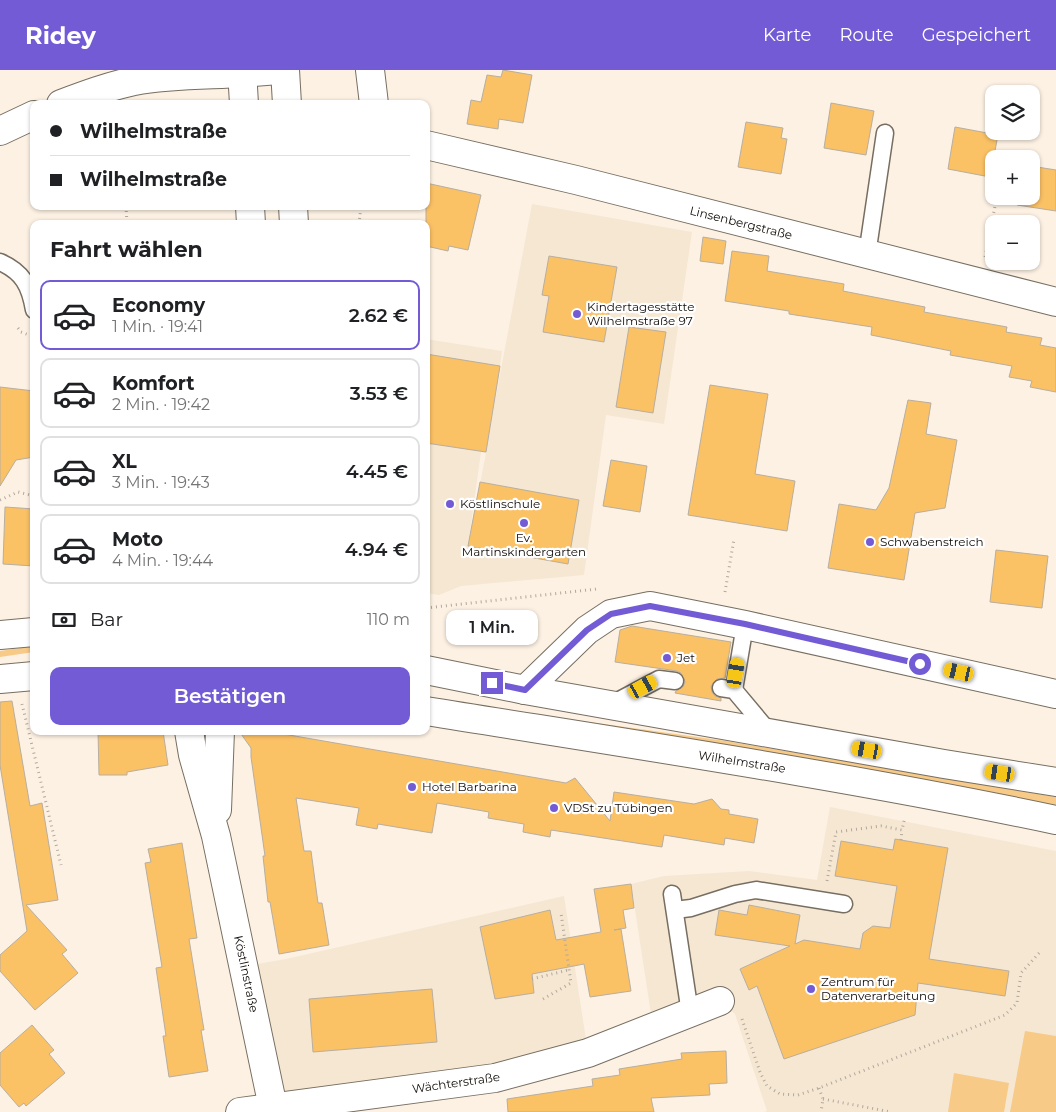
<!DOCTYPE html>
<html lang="de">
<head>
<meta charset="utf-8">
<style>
  body { margin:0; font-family:Montserrat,sans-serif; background:#f6f6f6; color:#202124; height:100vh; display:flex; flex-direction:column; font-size:19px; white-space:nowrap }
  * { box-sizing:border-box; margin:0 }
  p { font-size:16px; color:#757577 }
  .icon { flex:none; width:28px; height:28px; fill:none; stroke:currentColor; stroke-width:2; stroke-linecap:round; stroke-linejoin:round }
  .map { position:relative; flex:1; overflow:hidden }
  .side { position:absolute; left:30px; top:150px; width:400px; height:515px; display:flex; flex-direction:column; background:#fff; border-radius:10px; box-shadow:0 1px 4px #0004 }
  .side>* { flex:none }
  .banner { position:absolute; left:30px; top:30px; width:400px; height:110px; border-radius:10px; box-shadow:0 1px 4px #0004; display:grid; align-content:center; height:110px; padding:0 20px; background:#fff }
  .buttons { position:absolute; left:985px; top:15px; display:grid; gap:10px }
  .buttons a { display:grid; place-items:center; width:55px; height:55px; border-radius:10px; background:#fff; box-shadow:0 1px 4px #0004; font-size:25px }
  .end { position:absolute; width:22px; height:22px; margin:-11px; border:6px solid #725bd5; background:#fff; box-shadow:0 0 0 2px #fff }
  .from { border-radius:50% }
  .bubble { position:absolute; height:35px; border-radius:10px; background:#fff; box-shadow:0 1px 4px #0004; font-size:16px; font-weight:600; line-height:35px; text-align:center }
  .car { position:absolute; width:15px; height:30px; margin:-15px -8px; border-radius:6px; box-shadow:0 0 4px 1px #0007; background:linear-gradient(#f5c518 24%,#345 0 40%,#f5c518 0 76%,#345 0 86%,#f5c518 0) }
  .banner b { display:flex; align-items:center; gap:18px; height:48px; font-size:19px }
  .banner b+b { border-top:1px solid #e0e0e0 }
  .banner i { width:12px; height:12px; background:#202124 }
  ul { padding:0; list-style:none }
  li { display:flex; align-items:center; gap:15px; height:70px; margin:0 10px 8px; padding:0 10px; border:2px solid #e0e0e0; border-radius:10px }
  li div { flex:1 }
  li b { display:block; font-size:19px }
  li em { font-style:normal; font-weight:600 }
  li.active { border-color:#725bd5 }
  li>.icon { width:45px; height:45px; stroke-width:1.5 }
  h2 { padding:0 20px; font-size:22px; line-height:60px }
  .pay { display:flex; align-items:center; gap:12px; height:55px; padding:0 20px; font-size:19px }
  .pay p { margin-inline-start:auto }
  .button { display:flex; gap:10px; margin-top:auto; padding:10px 20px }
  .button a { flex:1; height:58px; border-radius:10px; background:#725bd5; color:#fff; font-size:20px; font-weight:600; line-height:58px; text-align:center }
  header { display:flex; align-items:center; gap:30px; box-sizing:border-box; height:70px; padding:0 25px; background:#725bd5; color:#fff }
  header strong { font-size:24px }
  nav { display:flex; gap:28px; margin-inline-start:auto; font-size:18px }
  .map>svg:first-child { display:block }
  .built { fill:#f6e7d2; fill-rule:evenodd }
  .green { fill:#f7ca87 }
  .building { fill:#fbc165; stroke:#b8aea0 }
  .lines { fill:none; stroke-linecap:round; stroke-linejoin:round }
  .lane-casing { stroke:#776e61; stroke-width:19 }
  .street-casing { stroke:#776e61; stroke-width:30 }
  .secondary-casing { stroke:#776e61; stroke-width:30 }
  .path { stroke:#b1a89d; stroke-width:3; stroke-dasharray:1 4; stroke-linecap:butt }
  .lane { stroke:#fff; stroke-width:16 }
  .street { stroke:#fff; stroke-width:28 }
  .secondary { stroke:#fff; stroke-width:28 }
  .route { stroke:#725bd5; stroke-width:6 }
  .poi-dot { fill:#725bd5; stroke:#fff; stroke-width:2 }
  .labels { text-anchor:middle; stroke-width:4.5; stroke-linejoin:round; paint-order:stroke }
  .street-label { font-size:12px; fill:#100c08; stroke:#fff }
  .poi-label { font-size:12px; fill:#100c08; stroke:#fff; text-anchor:start }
</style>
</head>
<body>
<header>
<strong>Ridey</strong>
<nav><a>Karte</a><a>Route</a><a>Gespeichert</a></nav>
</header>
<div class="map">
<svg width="1056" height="1042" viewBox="0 0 1056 1042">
  <rect width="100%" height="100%" fill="#fcf1e3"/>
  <g class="built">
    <path d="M532,134l160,28 -28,192 -58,-9 -22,160 -123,11 -22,9 -13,-2v-254l76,12 -7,50zM482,382l4,1 -18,93 13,-94z"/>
    <polygon points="830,737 1056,781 1056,1042 764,1042 767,1041 735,944 720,931 653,957 631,814 664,806 749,801 817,810"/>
    <polygon points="564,826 588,983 274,1037 245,896 286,889"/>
  </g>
  <g class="green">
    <polygon points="34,576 34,582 0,587 0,581"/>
    <polygon points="426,627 510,641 726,671 1056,727 1056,737 986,721 853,697 426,633"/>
    <polygon points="1025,961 1056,966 1056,1042 1010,1042"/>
    <polygon points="954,1003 1009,1013 1004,1042 948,1042"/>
  </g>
  <g class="building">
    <polygon points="503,0 532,5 523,53 499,49 498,59 467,54 471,30 481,32 487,5 501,7"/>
    <polygon points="831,33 874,41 866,85 824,78"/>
    <polygon points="746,52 783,58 781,68 787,69 781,104 738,97"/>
    <polygon points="955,57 998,65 990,107 948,99"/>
    <polygon points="1031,96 1056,100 1056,141 1017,135 1018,126 1031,126"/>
    <polygon points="426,113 481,125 468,180 449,176 448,181 426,176"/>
    <polygon points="703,167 726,171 723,194 700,191"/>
    <polygon points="732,181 769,186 767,201 844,214 843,221 925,237 924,242 1007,257 1006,262 1042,268 1040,275 1056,278 1056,322 1030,317 1032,311 1009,307 1012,296 950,285 951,281 871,265 872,257 789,244 789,241 725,231"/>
    <polygon points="549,186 617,197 604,272 543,262 549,226 542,225"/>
    <polygon points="629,257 666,262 653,343 616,337"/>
    <polygon points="426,284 500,296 486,382 426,373"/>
    <polygon points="710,315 768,324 755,404 795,411 787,461 688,445"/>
    <polygon points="0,317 34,321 34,387 16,390 0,416"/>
    <polygon points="908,330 931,333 926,364 957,370 945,438 915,443 904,510 828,498 839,434 876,440 889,418"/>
    <polygon points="611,390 647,396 640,442 603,436"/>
    <polygon points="480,412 579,430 568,494 468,476"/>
    <polygon points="5,437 34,439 34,496 3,494"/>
    <polygon points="996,480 1048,486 1042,538 990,532"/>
    <polygon points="632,556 731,572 725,608 717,609 711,616 712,622 715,626 721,628 721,631 675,623 676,621 683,617 685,612 681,603 677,601 615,592 620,560"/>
    <polygon points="12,631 30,736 42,733 58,830 26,835 67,880 62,884 78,903 35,940 0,901 0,885 27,861 0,695 0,632"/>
    <polygon points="98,661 163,661 168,695 127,702 127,705 99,705"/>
    <polygon points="239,661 266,661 566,713 575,708 610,751 614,722 694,734 712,729 721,739 729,740 729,744 758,749 754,773 725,768 724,775 664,765 662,777 551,760 550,767 523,762 524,754 488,748 489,742 437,733 432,763 378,754 377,759 356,755 359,738 296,728 304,781 311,781 318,833 322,833 329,875 279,884 270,832 268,832 263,786 265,786 251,687 251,678"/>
    <polygon points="895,769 948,778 929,889 1009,901 1005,926 918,913 915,945 784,989 757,916 749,920 740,899 790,876 715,865 719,840 747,845 749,835 800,845 795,874 804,870 860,879 863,863 873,856 890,858 897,816 835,806 841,771 893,780"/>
    <polygon points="182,773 197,868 189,869 204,960 201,960 208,1001 169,1007 163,966 166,966 156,898 162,897 145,793 151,792 148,779"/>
    <polygon points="631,814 634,838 623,840 626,858 614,860 621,859 631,921 590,927 584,894 532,904 534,923 495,929 480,857 550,840 556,870 601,862 594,819"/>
    <polygon points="432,919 437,972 313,982 309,929"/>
    <polygon points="32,955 54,980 49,984 65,1003 26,1036 24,1033 19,1037 0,1015 0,983"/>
    <polygon points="726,981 727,1013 709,1014 710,1025 651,1028 654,1042 508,1042 507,1029 593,1016 592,1009 620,1005 619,999 682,989 681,983"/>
  </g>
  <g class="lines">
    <defs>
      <g id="lane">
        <polyline points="867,185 885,63"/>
        <path d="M0,192c23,10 30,24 34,48"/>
        <polyline points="721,618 734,620 770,663"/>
        <polyline points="734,620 745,555"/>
        <polyline points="612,634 659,609 675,611"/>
        <polyline points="672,824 690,943"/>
        <polyline points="675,840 691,838 735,824 756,820 844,834"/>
      </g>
      <g id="street">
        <polyline points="370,0 374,34"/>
        <path d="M61,34c24,-9 48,-18 73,-23 36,-7 73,-6 108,-8"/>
        <polyline points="0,61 34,45"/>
        <polyline points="426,75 576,110 1056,232"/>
        <polyline points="525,620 587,560 611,544 650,536 745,555 1056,624"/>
        <polyline points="189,661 193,685 216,766 274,1042"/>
        <polyline points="217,740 220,661"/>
        <polyline points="240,1042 495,1008 588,983 720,931"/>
      </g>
      <g id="secondary">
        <polyline points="242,0 244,34"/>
        <polyline points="285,0 287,34"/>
        <polyline points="242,3 279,0"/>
        <polyline points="250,136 251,154"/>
        <polyline points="293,136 294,154"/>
        <polyline points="0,565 34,562"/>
        <polyline points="426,600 525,620 944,694 1056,712"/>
        <polyline points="0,609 34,606"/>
        <path d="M426,641c211,34 421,65 630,109"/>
      </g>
    </defs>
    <use href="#lane" class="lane-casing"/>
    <use href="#street" class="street-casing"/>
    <use href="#secondary" class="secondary-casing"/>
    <g class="path">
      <polyline points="126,136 127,154"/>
      <polyline points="359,154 361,136"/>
      <polyline points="985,187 997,126"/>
      <polyline points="18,258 21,262 34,267"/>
      <polyline points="0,430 18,422 34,426"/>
      <polyline points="725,522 734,469"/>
      <polyline points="426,538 597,519"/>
      <polyline points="22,634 61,795"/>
      <polyline points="901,770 902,760"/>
      <polyline points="827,811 836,762 881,756 902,760 905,747"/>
      <polyline points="532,909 568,900"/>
      <polyline points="543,929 571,913 561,843"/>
      <polyline points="742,949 760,1002 767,1016 780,1024 798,1025 819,1018 1005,945 1017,933 1021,903 1041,881"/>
      <polyline points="819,1018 823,1029 821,1042"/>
      <polyline points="823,1029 891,1042"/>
    </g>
    <use href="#lane" class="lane"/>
    <use href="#street" class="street"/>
    <use href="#secondary" class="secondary"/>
  </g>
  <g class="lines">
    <polyline class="route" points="492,613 525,620 587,560 611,544 650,536 745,554 920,594"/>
  </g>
  <g class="poi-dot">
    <circle cx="577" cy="244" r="5"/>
    <circle cx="450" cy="434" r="5"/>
    <circle cx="524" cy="453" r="5"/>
    <circle cx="870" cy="472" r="5"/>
    <circle cx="667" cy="588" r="5"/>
    <circle cx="412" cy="717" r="5"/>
    <circle cx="554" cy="738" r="5"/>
    <circle cx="811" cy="919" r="5"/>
  </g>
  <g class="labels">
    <g class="street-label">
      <text transform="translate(741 153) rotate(14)" y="4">Linsenbergstraße</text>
      <text transform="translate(742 692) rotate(9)" y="4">Wilhelmstraße</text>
      <text transform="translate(246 904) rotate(78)" y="4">Köstlinstraße</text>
      <text transform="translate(456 1013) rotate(-8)" y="4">Wächterstraße</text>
    </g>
    <g class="poi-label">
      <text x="587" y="241">Kindertagesstätte<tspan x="587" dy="14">Wilhelmstraße 97</tspan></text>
      <text x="460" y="438">Köstlinschule</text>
      <text x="524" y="472" text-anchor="middle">Ev.<tspan x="524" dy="14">Martinskindergarten</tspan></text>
      <text x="880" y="476">Schwabenstreich</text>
      <text x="677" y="592">Jet</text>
      <text x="422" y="721">Hotel Barbarina</text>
      <text x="564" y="742">VDSt zu Tübingen</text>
      <text x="821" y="916">Zentrum für<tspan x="821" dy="14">Datenverarbeitung</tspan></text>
    </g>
  </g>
</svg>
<div class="buttons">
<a><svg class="icon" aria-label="layers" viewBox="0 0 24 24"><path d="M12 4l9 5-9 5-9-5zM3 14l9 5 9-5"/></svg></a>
<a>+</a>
<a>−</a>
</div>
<i class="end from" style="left:920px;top:594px"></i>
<i class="end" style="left:492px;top:613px"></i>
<div class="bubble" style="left:446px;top:540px;width:92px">1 Min.</div>
<i class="car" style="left:959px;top:602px;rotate:283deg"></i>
<i class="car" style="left:736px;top:603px;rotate:10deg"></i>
<i class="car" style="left:643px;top:617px;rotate:61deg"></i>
<i class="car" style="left:867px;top:680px;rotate:280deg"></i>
<i class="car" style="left:1000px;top:703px;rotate:279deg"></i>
<div class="banner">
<b><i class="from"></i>Wilhelmstraße</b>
<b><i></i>Wilhelmstraße</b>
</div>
<section class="side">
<h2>Fahrt wählen</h2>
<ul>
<li class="active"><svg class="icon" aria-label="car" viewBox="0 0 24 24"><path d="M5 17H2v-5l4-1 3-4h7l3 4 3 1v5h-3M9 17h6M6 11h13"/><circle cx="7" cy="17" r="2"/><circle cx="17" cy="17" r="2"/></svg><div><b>Economy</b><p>1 Min. · 19:41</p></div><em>2.62 €</em></li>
<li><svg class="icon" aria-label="car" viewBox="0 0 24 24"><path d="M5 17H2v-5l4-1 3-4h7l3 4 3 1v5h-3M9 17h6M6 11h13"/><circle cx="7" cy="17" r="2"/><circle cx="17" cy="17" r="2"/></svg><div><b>Komfort</b><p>2 Min. · 19:42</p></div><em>3.53 €</em></li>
<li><svg class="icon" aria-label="car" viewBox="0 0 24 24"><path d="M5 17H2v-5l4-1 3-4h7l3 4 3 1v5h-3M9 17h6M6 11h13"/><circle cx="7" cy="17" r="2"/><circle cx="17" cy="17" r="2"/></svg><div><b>XL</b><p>3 Min. · 19:43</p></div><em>4.45 €</em></li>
<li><svg class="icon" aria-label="car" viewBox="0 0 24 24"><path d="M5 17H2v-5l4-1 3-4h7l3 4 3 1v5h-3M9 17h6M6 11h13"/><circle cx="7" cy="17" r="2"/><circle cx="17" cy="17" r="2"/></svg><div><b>Moto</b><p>4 Min. · 19:44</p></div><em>4.94 €</em></li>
</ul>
<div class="pay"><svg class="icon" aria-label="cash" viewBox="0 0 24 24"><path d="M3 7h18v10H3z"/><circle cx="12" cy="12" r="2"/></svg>Bar<p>110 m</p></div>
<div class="button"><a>Bestätigen</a></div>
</section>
</div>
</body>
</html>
